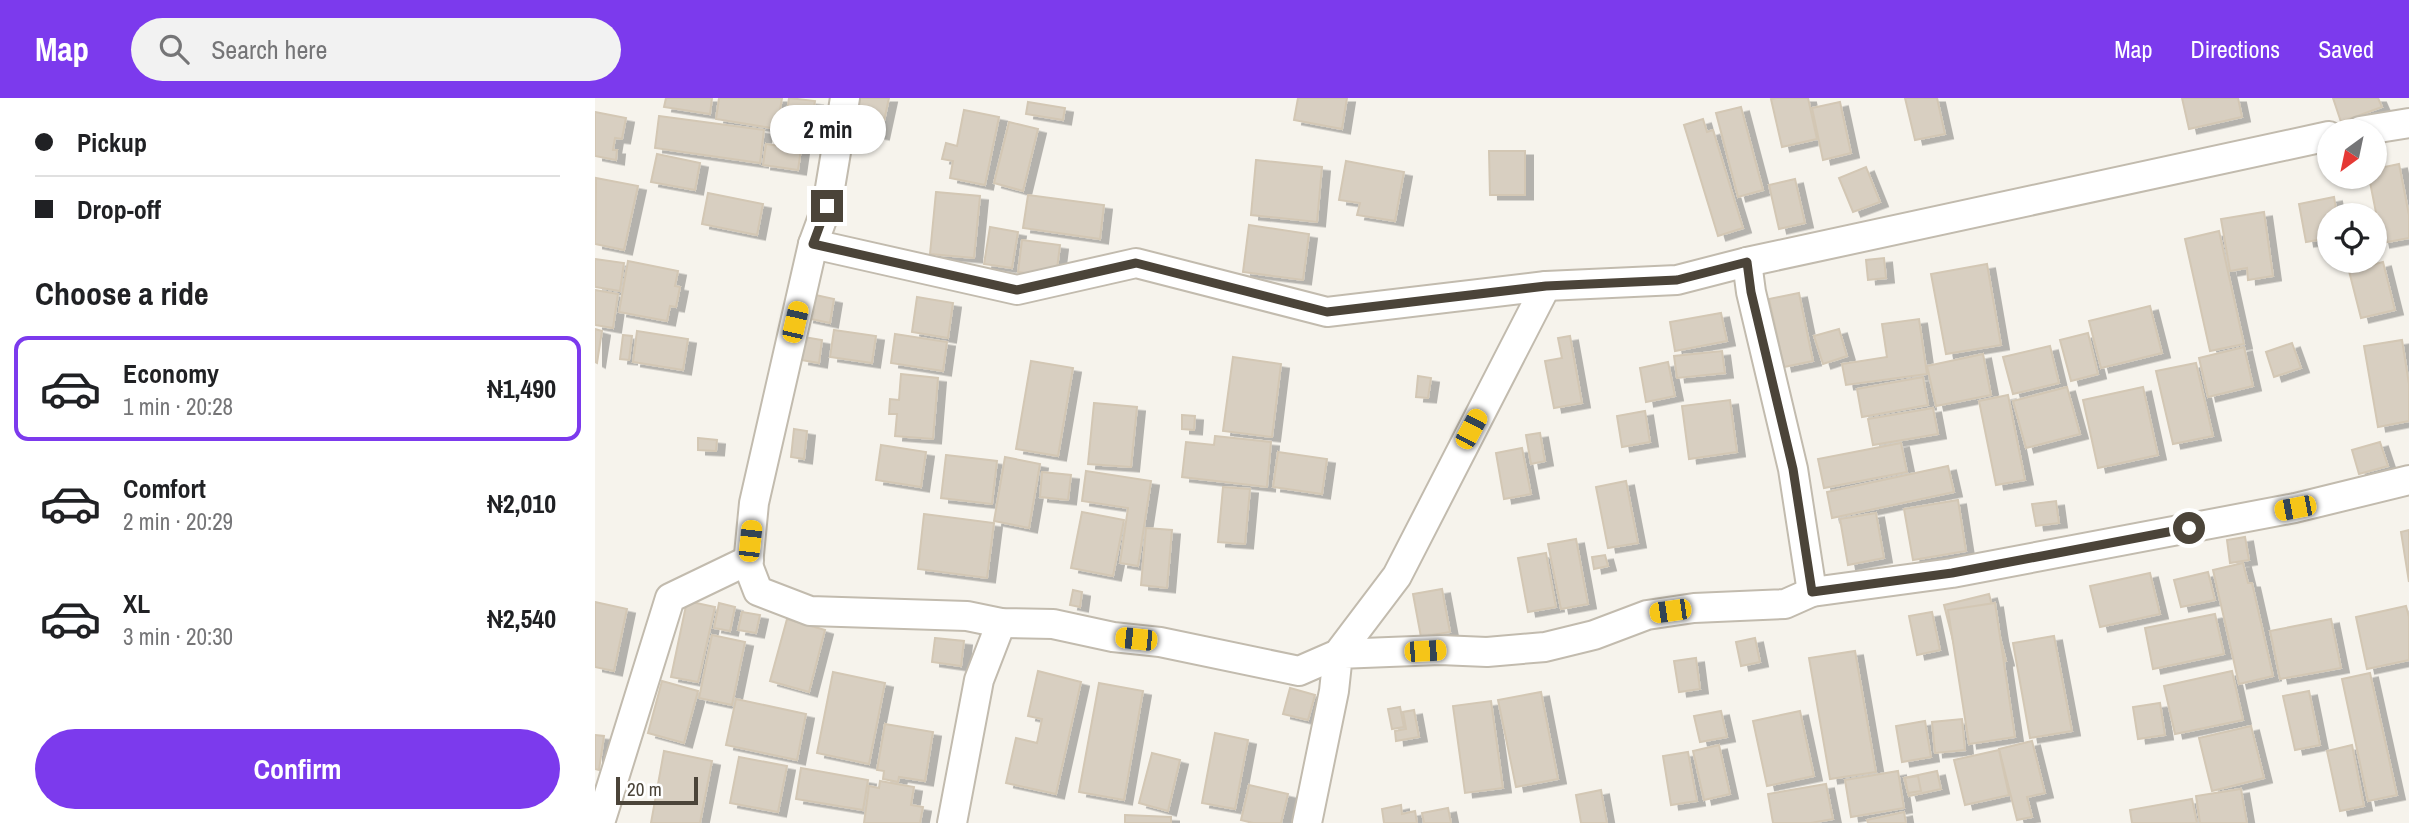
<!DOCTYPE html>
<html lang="en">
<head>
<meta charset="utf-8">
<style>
  body { margin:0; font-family:"Archivo Narrow",sans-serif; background:#f2f2f2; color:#202124; height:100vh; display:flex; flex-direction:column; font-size:26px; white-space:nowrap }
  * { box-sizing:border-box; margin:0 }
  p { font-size:23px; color:#757577 }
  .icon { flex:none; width:38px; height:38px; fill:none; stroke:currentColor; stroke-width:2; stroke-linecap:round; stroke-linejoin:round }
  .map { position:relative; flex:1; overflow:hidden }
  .sheet { display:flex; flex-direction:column; background:#fff; width:595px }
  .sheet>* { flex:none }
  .top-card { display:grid; align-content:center; height:154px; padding:0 35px; background:#fff }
  .needle { width:46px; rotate:213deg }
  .buttons { position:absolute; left:1722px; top:21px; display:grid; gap:14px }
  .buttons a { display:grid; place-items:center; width:70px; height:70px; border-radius:50%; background:#fff; box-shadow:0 2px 5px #0004; font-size:35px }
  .scale { position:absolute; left:21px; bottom:18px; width:82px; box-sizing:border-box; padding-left:7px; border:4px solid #4b4439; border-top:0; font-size:19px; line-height:24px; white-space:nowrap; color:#4b4439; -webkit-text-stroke:5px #fff; paint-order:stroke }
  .end { position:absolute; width:32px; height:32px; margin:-16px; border:9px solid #4b4439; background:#fff; box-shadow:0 0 0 4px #fff }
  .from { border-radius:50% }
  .bubble { position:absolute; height:49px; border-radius:24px; background:#fff; box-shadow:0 2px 5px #0004; font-size:23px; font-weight:800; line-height:49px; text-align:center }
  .car { position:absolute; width:21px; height:42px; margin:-21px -10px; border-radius:9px; box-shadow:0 0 5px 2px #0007; background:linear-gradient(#f5c518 24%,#345 0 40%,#f5c518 0 76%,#345 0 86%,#f5c518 0) }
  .top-card b { display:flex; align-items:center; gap:24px; height:66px; font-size:26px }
  .top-card b+b { border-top:2px solid #e0e0e0 }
  .top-card i { width:18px; height:18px; background:#202124 }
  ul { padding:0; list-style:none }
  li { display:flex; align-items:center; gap:21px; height:105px; margin:0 14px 10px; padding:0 21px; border:4px solid transparent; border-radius:14px }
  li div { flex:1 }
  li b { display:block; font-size:26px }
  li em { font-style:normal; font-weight:800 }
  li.active { border-color:#7c3aed }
  li>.icon { width:63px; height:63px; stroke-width:1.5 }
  h2 { padding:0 35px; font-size:32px; line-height:84px }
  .button { display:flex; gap:14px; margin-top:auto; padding:14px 35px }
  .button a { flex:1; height:80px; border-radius:42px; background:#7c3aed; color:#fff; font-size:28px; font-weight:800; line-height:80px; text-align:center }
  header { display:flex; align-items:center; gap:42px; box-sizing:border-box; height:98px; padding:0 35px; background:#7c3aed; color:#fff }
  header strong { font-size:33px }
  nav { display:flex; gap:38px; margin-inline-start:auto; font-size:24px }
  .search { width:490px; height:63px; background:#f2f2f2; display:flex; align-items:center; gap:18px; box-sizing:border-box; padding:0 24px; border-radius:38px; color:#757577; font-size:26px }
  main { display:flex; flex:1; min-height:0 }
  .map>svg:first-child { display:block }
  .building { fill:#d8cfc1; stroke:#d3c7b4; stroke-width:2; filter:url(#shadow) }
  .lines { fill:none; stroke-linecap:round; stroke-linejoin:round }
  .minor-casing { stroke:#c2bbae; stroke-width:32 }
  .minor { stroke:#fff; stroke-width:28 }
  .route { stroke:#4b4439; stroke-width:9 }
</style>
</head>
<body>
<header>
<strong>Map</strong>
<div class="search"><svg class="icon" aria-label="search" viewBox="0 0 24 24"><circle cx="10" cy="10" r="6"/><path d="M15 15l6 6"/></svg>Search here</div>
<nav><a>Map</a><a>Directions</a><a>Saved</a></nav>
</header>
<main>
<section class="sheet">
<div class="top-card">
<b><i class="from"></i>Pickup</b>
<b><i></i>Drop-off</b>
</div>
<h2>Choose a ride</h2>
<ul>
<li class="active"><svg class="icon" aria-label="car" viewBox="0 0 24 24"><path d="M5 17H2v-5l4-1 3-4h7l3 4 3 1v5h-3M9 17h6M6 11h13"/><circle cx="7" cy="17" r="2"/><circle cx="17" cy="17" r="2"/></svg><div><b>Economy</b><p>1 min · 20:28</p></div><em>₦1,490</em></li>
<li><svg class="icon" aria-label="car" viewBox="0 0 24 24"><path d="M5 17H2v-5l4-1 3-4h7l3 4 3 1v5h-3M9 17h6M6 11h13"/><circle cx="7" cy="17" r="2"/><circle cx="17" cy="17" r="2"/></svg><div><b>Comfort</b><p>2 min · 20:29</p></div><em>₦2,010</em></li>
<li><svg class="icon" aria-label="car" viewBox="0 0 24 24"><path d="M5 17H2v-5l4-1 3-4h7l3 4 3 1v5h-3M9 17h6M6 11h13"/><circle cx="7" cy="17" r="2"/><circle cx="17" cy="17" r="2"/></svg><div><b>XL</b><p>3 min · 20:30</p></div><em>₦2,540</em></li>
</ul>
<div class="button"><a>Confirm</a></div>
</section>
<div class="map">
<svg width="1814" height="725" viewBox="0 0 1814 725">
  <defs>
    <filter id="shadow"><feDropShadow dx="8" dy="4.5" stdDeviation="0" flood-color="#0004"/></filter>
  </defs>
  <rect width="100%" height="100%" fill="#f6f3ec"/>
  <g class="building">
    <polygon points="71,0 117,0 115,16 69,9"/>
    <polygon points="124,0 187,0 182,31 121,21"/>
    <polygon points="194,0 220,3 215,33 190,29"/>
    <polygon points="265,0 294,0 286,37 259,31"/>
    <polygon points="703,0 752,0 747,31 699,22"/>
    <polygon points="1181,0 1213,0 1222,41 1187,49 1176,1"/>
    <polygon points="1310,0 1342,0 1350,36 1320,42"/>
    <polygon points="1587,0 1643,0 1647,19 1594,31"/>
    <polygon points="1738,0 1783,0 1787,9 1746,24"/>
    <polygon points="433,4 470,10 468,22 431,16"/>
    <polygon points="1245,4 1256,55 1228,62 1217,10"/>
    <polygon points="1146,9 1168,92 1143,99 1121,15"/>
    <polygon points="369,12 404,19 390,87 355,80 358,63 347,61 351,45 362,48"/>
    <polygon points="0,14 31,20 27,41 20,40 18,52 22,52 21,62 0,58"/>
    <polygon points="64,18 169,32 165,65 60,50"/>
    <polygon points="1108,21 1112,34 1118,32 1148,130 1123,138 1089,27"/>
    <polygon points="414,24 443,31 428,93 399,85"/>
    <polygon points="184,28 213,33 212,46 179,43 180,31 184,31"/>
    <polygon points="171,46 206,51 203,72 168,67"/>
    <polygon points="894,53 930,53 930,97 895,97"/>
    <polygon points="62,56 105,65 100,92 56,84"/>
    <polygon points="661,62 727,69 722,124 656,117"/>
    <polygon points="751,63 809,74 800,123 762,117 765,105 744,102"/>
    <polygon points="1804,66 1814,117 1814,140 1787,145 1774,79 1780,79 1780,71"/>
    <polygon points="1271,69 1285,104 1258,114 1244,80"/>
    <polygon points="1,80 43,88 29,152 0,146"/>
    <polygon points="1200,81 1210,125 1184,131 1174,87"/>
    <polygon points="341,94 385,98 379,160 335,156"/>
    <polygon points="113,95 168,106 162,137 107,126"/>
    <polygon points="433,97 509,107 505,141 428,130"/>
    <polygon points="1739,99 1742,117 1734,117 1734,140 1711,144 1704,106"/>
    <polygon points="1669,114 1678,178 1653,182 1652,170 1635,173 1626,121"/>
    <polygon points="654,127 714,136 708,182 648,174"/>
    <polygon points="395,129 423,134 417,170 389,166"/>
    <polygon points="1624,133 1649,246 1615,253 1590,141"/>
    <polygon points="427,142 465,147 461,179 423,174"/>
    <polygon points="1289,160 1291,180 1273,182 1271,162"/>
    <polygon points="0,161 29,165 25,193 0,189"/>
    <polygon points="33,163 83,173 80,188 85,189 81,209 75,208 72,223 24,214"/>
    <polygon points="1788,164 1800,212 1766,220 1754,173"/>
    <polygon points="1392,166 1406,247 1351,256 1336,176"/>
    <polygon points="0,192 23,196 18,230 0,227"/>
    <polygon points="1204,195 1218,263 1189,269 1174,201"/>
    <polygon points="216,196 239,201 235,225 211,220"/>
    <polygon points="322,199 358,205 353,240 317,234"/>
    <polygon points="1555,208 1567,255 1506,270 1494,223"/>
    <polygon points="1126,215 1132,243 1080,253 1075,224"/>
    <polygon points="1324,221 1332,276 1251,287 1247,266 1292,259 1287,226"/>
    <polygon points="0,231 7,233 2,265 0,264"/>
    <polygon points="1244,231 1252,258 1228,266 1219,238"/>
    <polygon points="239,232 281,238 277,265 235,259"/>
    <polygon points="42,233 93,241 88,272 38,264"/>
    <polygon points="1493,235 1503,276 1476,283 1465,242"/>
    <polygon points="300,236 352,244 348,273 296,265"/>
    <polygon points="28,237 37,238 34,262 25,261"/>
    <polygon points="975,238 987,305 959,310 950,263 967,260 963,240"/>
    <polygon points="209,239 227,242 224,265 206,262"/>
    <polygon points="1807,242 1814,286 1814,323 1783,329 1769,248"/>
    <polygon points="1697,245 1706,270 1679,279 1671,254"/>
    <polygon points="1455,248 1464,285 1418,296 1408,259"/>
    <polygon points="1649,249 1658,288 1613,299 1604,260"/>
    <polygon points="1127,253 1130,275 1082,280 1079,258"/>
    <polygon points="1388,256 1396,297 1341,308 1332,268"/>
    <polygon points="638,259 686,266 677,339 628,333"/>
    <polygon points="436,263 478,270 463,358 421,351"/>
    <polygon points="1073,264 1080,298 1051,304 1045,270"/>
    <polygon points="1601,265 1618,338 1578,346 1561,273"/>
    <polygon points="306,276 343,280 338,341 300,338 302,316 294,316 295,301 304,302"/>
    <polygon points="823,278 836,280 833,300 821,299"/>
    <polygon points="1328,279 1333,307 1267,319 1262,291"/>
    <polygon points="1472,289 1485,336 1431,350 1418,303"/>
    <polygon points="1548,289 1563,357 1503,370 1488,302"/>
    <polygon points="1413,297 1430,382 1401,387 1384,303"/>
    <polygon points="1135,302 1142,354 1094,361 1087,308"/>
    <polygon points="499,305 542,309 536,369 493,366"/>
    <polygon points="1338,310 1343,336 1278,347 1273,321"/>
    <polygon points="1050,313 1055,344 1027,349 1022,318"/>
    <polygon points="587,317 600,318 599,332 587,331"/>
    <polygon points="199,331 212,333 209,361 196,359"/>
    <polygon points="945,335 950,363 936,366 931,337"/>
    <polygon points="620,338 676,344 672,389 587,379 591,344 619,347"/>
    <polygon points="103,340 122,342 121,353 103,352"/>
    <polygon points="1785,344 1793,368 1764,376 1757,352"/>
    <polygon points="1306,345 1312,374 1229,390 1223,361"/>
    <polygon points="286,347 331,354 326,389 281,382"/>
    <polygon points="927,350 936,396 909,401 901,355"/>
    <polygon points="683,354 732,361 727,396 678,389"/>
    <polygon points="351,357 402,363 397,406 346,400"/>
    <polygon points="410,359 445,366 434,430 399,423"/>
    <polygon points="1353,368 1359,394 1237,420 1232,394"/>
    <polygon points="491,373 556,383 543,468 525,465 533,410 487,403"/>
    <polygon points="447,374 476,377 473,402 445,399"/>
    <polygon points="1031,383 1043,445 1013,450 1001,389"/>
    <polygon points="628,389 655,391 650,446 623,444"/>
    <polygon points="1363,402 1371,453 1318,462 1309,411"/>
    <polygon points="1461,403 1464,425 1441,428 1437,406"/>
    <polygon points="487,414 529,422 518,478 476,470"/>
    <polygon points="1281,415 1289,460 1253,467 1245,421"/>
    <polygon points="329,416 399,425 392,480 323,471"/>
    <polygon points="551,430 577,432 572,490 546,487"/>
    <polygon points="1814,432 1814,484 1806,434"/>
    <polygon points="1650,439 1654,462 1635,465 1632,442"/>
    <polygon points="981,441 993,506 966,511 953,446"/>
    <polygon points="951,455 961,509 933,514 923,460"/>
    <polygon points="1010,457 1013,468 999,471 997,459"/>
    <polygon points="1648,465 1653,485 1657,485 1678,578 1644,586 1618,472"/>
    <polygon points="1613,474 1620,502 1586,509 1579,482"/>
    <polygon points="1555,475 1565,516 1505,529 1495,488"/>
    <polygon points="847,491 855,534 826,539 818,496"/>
    <polygon points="478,492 487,494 485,509 475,507"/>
    <polygon points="1394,496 1411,563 1366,574 1349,507"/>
    <polygon points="92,503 120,509 103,584 76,579"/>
    <polygon points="0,504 32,511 19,573 0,569"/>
    <polygon points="124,505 140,509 135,533 119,530"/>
    <polygon points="1400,505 1420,639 1374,646 1353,512"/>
    <polygon points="1811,508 1814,519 1814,562 1772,571 1761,519"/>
    <polygon points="147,514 165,517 161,535 143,532"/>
    <polygon points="1337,514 1345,552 1322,557 1314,518"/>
    <polygon points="1620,516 1629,556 1558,571 1550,530"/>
    <polygon points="192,521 230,532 214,594 175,583"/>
    <polygon points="1736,521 1746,570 1685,581 1675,533"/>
    <polygon points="117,537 150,544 137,607 104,600"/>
    <polygon points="1459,538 1477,633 1435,640 1418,545"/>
    <polygon points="340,540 369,543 366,568 337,564"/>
    <polygon points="1160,540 1165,564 1146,568 1141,544"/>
    <polygon points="1260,553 1281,674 1235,681 1214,560"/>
    <polygon points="1101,560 1105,591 1084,594 1079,563"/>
    <polygon points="443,573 486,584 461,696 411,685 421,640 442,645 447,621 433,618"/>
    <polygon points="1637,573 1648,622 1580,636 1569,588"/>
    <polygon points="238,574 290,585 274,666 222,655"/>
    <polygon points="1775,575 1802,697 1773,703 1747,581"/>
    <polygon points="67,583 103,593 89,645 53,635"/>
    <polygon points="504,585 548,593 529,702 484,694"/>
    <polygon points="695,590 720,597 713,622 688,616"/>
    <polygon points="1714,593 1725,647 1700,652 1688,598"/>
    <polygon points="946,594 963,681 921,689 903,602"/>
    <polygon points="141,601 211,616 202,662 131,647"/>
    <polygon points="896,603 908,690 870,695 858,608"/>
    <polygon points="1565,605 1570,637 1543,641 1538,609"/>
    <polygon points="805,609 809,629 797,631 793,611"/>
    <polygon points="819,612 824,639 801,643 800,633 811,631 808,614"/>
    <polygon points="1126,613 1132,639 1105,644 1099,618"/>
    <polygon points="1205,613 1219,678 1172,688 1158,623"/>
    <polygon points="1367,621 1370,652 1340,655 1337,624"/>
    <polygon points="1330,623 1336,659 1307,664 1301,628"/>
    <polygon points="290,626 338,634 330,683 304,679 303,684 288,681 289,673 282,672"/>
    <polygon points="1656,628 1669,680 1617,693 1604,640"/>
    <polygon points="620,635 653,642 640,711 607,705"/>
    <polygon points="0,637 9,638 4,672 0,671"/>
    <polygon points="1437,643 1450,695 1432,699 1437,719 1422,722 1404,651"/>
    <polygon points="1124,647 1135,696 1109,702 1098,653"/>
    <polygon points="1757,647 1769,708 1745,713 1732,653"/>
    <polygon points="1404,652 1414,697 1370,707 1359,662"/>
    <polygon points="69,653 117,663 105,725 56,725"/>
    <polygon points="1093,654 1102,703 1076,707 1068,658"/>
    <polygon points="557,655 585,662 573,713 544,705"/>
    <polygon points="144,659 192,668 183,714 135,705"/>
    <polygon points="206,670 273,682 268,712 201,701"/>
    <polygon points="1303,673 1309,710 1256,719 1250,682"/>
    <polygon points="1342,673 1346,691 1314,698 1309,680"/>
    <polygon points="1323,678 1326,693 1313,695 1310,680"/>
    <polygon points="285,683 319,689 316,707 328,709 325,725 269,725 274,688 284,690"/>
    <polygon points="1231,686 1238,721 1216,725 1178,725 1173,696"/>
    <polygon points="654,687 693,696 686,725 658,725 646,722"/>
    <polygon points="1646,691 1652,725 1605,725 1601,698"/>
    <polygon points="1006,692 1012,725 986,725 981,697"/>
    <polygon points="1597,701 1602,725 1537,725 1535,712"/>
    <polygon points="806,707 807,716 820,713 822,725 789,725 787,711"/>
    <polygon points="853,710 856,725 829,725 827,715"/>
    <polygon points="1309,714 1311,725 1273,725 1272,722"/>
    <polygon points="530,717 576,719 576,725 530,725"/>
  </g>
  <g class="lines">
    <defs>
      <g id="minor">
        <polyline points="250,0 232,108 218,146 159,405 153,467 163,493 215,513 372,518 406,525 458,526 518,539 565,544 704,573 743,556 802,478 951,188"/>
        <polyline points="1765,33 1814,25"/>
        <polyline points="218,146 422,192 541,165 732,214 951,188 1082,182 1152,164 1734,38"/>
        <polyline points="1152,164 1156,194 1198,371 1217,494"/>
        <polyline points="5,725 75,500 154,462"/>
        <polyline points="357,725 384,582 406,525"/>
        <polyline points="712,725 739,593 743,556 845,552 892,554 950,549 999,537 1052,517 1099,510 1190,506 1217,494 1357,475 1700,410 1814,382"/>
      </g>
    </defs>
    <use href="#minor" class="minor-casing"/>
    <use href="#minor" class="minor"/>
  </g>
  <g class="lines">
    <polyline class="route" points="232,108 218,146 422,192 541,165 732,214 951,188 1082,182 1152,164 1156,194 1198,371 1217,494 1357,475 1594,430"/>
  </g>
</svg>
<div class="buttons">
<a><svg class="needle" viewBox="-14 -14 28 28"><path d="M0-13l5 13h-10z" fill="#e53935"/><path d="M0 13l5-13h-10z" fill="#757577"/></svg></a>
<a><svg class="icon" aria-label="locate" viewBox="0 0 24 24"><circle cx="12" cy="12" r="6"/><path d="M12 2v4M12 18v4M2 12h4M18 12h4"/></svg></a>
</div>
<div class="scale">20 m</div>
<i class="end from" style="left:1594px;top:430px"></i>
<i class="end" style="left:232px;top:108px"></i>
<div class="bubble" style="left:175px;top:7px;width:116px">2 min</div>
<i class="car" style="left:200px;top:224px;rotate:13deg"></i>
<i class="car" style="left:876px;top:331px;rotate:28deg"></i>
<i class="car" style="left:1700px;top:410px;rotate:259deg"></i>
<i class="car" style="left:155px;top:443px;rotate:6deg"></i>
<i class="car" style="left:1075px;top:513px;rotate:262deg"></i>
<i class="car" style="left:541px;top:541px;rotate:276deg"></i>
<i class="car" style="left:830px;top:553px;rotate:87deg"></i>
</div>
</main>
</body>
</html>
